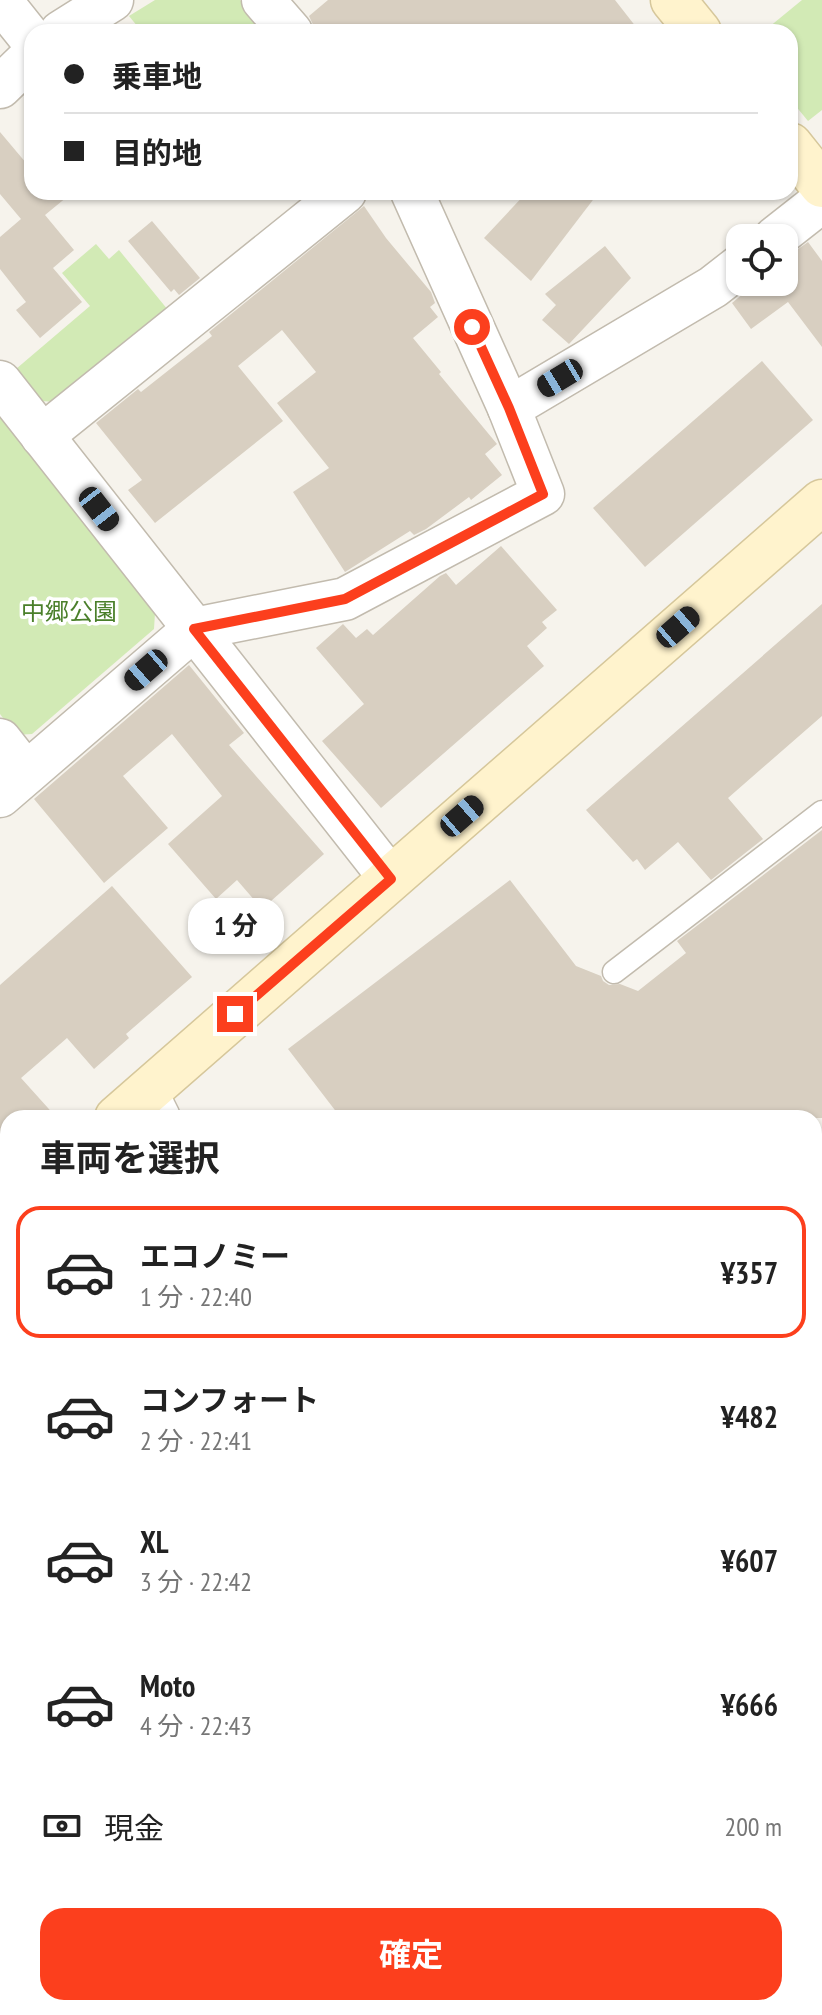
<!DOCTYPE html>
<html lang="ja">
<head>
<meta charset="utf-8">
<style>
  body { margin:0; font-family:"PT Sans Narrow","Noto Sans JP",sans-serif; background:#f2f2f2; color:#222; height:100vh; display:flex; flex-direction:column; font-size:30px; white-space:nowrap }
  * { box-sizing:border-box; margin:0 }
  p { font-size:26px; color:#767676 }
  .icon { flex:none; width:44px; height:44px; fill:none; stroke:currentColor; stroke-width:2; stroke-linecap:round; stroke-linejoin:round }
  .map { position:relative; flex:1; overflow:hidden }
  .side { position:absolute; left:0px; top:1110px; width:822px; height:906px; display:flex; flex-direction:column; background:#fff; border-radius:24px 24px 0 0; box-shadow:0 2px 6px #0004 }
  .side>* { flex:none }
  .hud { position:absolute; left:24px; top:24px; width:774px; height:176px; border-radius:24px; box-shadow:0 2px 6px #0004; display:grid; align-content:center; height:176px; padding:0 40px; background:#fff }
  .tools { position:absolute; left:726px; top:224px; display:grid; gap:16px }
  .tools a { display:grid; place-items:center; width:72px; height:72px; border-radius:16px; background:#fff; box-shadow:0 2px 6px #0004; font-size:40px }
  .end { position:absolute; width:36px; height:36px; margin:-18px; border:10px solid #fc3f1d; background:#fff; box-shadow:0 0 0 4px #fff }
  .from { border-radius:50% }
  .bubble { position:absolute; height:56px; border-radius:24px; background:#fff; box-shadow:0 2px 6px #0004; font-size:26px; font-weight:700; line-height:56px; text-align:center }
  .car { position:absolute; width:24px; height:48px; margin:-24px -12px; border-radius:10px; box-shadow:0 0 6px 2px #0007; background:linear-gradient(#222 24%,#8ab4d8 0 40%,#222 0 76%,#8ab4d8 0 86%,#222 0) }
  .hud b { display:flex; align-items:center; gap:28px; height:76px; font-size:30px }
  .hud b+b { border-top:2px solid #e0e0e0 }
  .hud i { width:20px; height:20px; background:#222 }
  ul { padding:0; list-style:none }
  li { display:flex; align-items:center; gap:24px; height:132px; margin:0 16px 12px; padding:0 24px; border:4px solid transparent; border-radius:24px }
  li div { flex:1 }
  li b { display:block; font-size:30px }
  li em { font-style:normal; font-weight:700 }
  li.selected { border-color:#fc3f1d }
  li>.icon { width:72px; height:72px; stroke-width:1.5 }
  h2 { padding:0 40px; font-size:36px; line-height:96px }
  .pay { display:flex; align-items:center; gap:20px; height:88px; padding:0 40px; font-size:30px }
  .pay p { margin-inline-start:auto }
  .action { display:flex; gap:16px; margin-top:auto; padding:16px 40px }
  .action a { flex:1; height:92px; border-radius:24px; background:#fc3f1d; color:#fff; font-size:32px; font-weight:700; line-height:92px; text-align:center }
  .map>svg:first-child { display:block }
  .green { fill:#d2eab5 }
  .building { fill:#d8cfc1 }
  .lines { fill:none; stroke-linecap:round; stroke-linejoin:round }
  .lane-casing { stroke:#c2bbae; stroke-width:25 }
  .street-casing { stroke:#c2bbae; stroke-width:45 }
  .secondary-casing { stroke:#d6c79b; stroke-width:47 }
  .lane { stroke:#fff; stroke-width:22 }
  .street { stroke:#fff; stroke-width:42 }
  .secondary { stroke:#fff3cd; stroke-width:44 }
  .route { stroke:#fc3f1d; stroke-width:10 }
  .labels { text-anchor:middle; stroke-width:7; stroke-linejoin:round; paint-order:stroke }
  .park-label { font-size:24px; fill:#4a7f2a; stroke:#fff }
</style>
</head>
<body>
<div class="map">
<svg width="822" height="2015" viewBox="0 0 822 2015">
  <rect width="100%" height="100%" fill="#f6f3ec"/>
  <g class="green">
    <polygon points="155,0 240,0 263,26 256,32 142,32 129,16"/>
    <polygon points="802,0 822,0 822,110 808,121 790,99 790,32 763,32"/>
    <polygon points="96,244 109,259 119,250 168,310 55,402 41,401 16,369 90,306 62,273"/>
    <polygon points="0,417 155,613 154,629 32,734 16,735 0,714"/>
  </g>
  <g class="building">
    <polygon points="328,0 615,0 640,32 314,32 314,27 309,16"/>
    <polygon points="0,132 32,170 32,192 73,192 45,215 74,250 53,268 82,302 40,338 16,310 26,302 0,269 0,237 21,219 0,194"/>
    <polygon points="527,192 599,192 531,281 484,238"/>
    <polygon points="364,206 386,238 431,292 435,303 430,307 438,317 413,338 441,372 439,374 497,444 485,454 502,475 471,500 469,497 426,529 414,535 410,531 345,572 293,492 329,468 277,403 316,372 282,330 238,366 283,421 155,523 128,490 142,480 96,423 138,389 141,392 212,336 209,332"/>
    <polygon points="152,221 200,278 179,295 174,289 171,292 128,241"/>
    <polygon points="808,242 822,261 822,347 788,302 751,329 732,303 757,282 784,282 784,259"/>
    <polygon points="605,246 631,278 569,344 542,320 556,305 545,294"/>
    <polygon points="762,361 813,420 645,567 593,508"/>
    <polygon points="501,546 557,610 542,622 547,628 527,646 544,666 381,808 322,741 364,704 316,648 343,624 356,638 367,629 373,635 440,576 446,573 456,585"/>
    <polygon points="822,604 822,716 728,798 763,839 711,880 678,842 645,870 637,859 633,862 586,810"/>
    <polygon points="189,665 244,733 229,745 324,854 262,909 237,880 216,899 168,844 222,796 172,734 123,776 168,828 104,883 34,799"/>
    <polygon points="822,830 822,1118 341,1118 288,1049 510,880 576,966 601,976 603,981 609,985 620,984 638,991 686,953 677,941"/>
    <polygon points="112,886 192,977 126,1034 129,1038 94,1069 67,1038 21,1078 57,1118 8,1118 8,1137 0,1144 0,985"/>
  </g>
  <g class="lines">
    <defs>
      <polyline id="lane" points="614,972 822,812"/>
      <g id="street">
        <polyline points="0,0 32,40"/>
        <polyline points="263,0 291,32"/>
        <polyline points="61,32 112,0"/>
        <polyline points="0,87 32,56"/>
        <polyline points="775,238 822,201"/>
        <polyline points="0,382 391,879"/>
        <polyline points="509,408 713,287 740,266"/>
        <polyline points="42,436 345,192"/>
        <polyline points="0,740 26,773"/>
        <polyline points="0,796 194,629 345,599 543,494 509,408 412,192"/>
        <polyline points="146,1092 159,1118"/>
        <polyline points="814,1570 822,1564"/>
        <polyline points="814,1901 822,1914"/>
        <polyline points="592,2008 595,2015"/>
      </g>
      <g id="secondary">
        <polyline points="673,0 699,32"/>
        <polyline points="790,145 822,185"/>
        <polyline points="117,1118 822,502"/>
        <polyline points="0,1220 8,1213"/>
      </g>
    </defs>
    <use href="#lane" class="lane-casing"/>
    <use href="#street" class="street-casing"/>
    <use href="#secondary" class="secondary-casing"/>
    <use href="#lane" class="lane"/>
    <use href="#street" class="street"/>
    <use href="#secondary" class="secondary"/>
  </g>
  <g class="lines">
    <polyline class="route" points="235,1014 391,879 194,629 345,599 543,494 509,408 472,327"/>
  </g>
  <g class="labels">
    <g class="park-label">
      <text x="69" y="620">中郷公園</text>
    </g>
  </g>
</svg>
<div class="tools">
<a><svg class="icon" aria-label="locate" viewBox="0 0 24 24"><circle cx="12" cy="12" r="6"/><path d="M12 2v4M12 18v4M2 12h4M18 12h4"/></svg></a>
</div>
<i class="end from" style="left:472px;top:327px"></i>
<i class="end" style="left:235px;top:1014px"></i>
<div class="bubble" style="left:188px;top:898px;width:96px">1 分</div>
<i class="car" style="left:560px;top:378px;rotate:239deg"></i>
<i class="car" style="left:99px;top:509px;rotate:142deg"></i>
<i class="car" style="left:678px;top:627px;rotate:49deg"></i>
<i class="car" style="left:146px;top:670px;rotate:229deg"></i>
<i class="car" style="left:462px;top:816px;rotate:49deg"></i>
<div class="hud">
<b><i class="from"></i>乗車地</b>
<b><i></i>目的地</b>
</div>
<section class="side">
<h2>車両を選択</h2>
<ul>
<li class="selected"><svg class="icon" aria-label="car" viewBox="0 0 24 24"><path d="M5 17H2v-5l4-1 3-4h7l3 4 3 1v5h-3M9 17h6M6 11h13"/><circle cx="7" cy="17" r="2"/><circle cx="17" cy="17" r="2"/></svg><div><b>エコノミー</b><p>1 分 · 22:40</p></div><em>¥357</em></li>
<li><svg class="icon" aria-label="car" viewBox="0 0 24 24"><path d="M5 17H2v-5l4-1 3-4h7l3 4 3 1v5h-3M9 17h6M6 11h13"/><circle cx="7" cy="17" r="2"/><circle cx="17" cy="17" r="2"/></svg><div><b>コンフォート</b><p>2 分 · 22:41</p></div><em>¥482</em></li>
<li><svg class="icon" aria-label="car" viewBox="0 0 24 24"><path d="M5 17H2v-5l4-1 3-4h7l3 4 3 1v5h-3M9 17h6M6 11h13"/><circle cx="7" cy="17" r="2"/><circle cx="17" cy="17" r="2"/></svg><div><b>XL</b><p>3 分 · 22:42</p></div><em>¥607</em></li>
<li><svg class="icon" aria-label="car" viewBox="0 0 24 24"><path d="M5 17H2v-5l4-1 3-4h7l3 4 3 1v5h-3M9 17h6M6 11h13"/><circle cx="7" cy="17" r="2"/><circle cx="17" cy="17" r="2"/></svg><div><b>Moto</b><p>4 分 · 22:43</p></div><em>¥666</em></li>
</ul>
<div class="pay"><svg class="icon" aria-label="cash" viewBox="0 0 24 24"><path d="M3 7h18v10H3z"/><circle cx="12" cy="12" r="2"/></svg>現金<p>200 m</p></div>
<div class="action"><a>確定</a></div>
</section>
</div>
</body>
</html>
